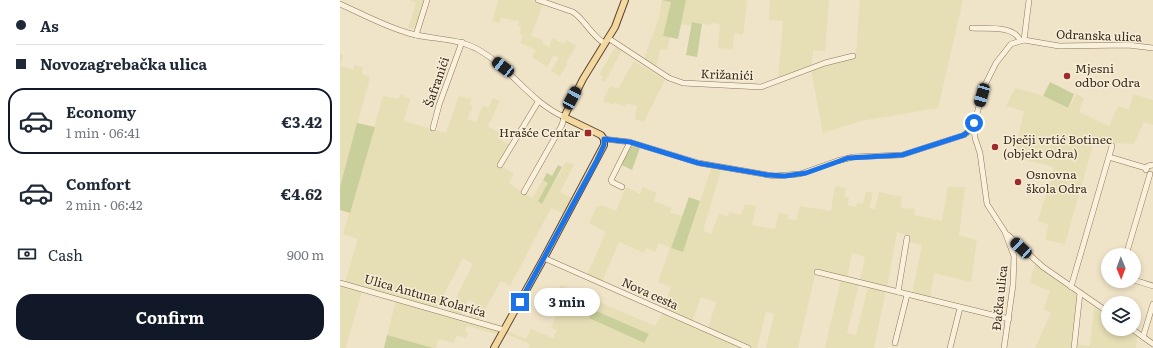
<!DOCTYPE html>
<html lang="en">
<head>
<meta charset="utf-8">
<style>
  body { margin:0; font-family:Literata,serif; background:#f2f2f3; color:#1f2937; height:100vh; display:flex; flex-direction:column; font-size:15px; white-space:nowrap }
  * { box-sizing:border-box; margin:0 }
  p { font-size:13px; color:#747a83 }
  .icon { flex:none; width:22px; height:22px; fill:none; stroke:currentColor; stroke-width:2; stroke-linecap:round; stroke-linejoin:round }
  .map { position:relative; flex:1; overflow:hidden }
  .sheet { display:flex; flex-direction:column; background:#fff; width:340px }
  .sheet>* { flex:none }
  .guide { display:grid; align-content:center; height:88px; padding:0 16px; background:#fff }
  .needle { width:26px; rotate:179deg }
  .controls { position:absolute; left:761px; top:248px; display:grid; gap:8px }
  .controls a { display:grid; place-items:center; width:40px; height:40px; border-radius:50%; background:#fff; box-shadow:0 2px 6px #0003; font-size:20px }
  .end { position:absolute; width:18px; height:18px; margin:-9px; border:5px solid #1a73e8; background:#fff; box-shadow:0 0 0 2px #fff }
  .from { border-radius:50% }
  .bubble { position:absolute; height:28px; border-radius:14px; background:#fff; box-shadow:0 2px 6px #0003; font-size:13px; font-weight:700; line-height:28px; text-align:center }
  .car { position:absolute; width:12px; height:24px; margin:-12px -6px; border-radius:5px; box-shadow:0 0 3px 1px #0007; background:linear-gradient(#222 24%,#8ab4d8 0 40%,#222 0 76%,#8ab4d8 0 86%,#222 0) }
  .guide b { display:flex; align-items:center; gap:14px; height:38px; font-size:15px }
  .guide b+b { border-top:1px solid #e0e1e3 }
  .guide i { width:10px; height:10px; background:#1f2937 }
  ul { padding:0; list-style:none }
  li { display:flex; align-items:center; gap:12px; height:66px; margin:0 8px 6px; padding:0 8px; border:2px solid transparent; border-radius:16px }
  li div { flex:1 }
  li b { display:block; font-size:15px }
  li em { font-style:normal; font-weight:700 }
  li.active { border-color:#111827 }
  li>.icon { width:36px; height:36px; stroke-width:1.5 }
  .pay { display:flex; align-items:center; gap:10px; height:44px; padding:0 16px; font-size:15px }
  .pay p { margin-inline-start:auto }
  .button { display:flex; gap:8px; margin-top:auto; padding:8px 16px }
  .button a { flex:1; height:46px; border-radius:16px; background:#111827; color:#fff; font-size:16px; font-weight:700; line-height:46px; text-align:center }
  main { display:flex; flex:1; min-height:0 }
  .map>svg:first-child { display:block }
  .farmland { fill:#e6deb5; fill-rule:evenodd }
  .green { fill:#c9cf9b }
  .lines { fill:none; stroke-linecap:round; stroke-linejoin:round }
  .minor-casing { stroke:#8d765c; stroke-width:6 }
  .major-casing { stroke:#5b4430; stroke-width:8 }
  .minor { stroke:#faf1dc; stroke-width:5 }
  .major { stroke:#f3d9a0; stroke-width:6 }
  .route { stroke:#1a73e8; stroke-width:5 }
  .poi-dot { fill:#9e2a2b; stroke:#f7eed8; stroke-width:1.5 }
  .labels { text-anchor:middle; stroke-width:3; stroke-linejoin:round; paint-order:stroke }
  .street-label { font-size:12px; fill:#3d2e20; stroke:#f7eed8 }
  .poi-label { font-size:12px; fill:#3d2e20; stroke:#f7eed8; text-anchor:start }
</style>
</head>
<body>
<main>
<section class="sheet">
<div class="guide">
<b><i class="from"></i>As</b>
<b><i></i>Novozagrebačka ulica</b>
</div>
<ul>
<li class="active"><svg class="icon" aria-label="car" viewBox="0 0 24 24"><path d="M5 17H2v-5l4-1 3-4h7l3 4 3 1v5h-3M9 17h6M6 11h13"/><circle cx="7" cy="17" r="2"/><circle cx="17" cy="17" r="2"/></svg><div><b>Economy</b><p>1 min · 06:41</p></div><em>€3.42</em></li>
<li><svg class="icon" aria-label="car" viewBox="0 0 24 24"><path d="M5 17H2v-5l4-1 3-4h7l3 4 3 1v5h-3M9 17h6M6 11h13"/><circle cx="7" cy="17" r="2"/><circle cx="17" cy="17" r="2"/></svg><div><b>Comfort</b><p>2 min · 06:42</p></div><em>€4.62</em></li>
</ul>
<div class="pay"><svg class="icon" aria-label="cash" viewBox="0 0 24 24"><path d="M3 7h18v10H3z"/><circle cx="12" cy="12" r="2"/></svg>Cash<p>900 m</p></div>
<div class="button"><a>Confirm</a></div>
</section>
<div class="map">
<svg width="813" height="348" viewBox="0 0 813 348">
  <rect width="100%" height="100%" fill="#f0e4c8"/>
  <g class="farmland">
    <polygon points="70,0 85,0 77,26 73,29 68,28 76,3"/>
    <polygon points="155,0 192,0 203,3 191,36 203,40 202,43 209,47 212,38 224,44 227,40 236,46 226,63 227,64 220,76 211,71 219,58 213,55 207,67 192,57 196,50 180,43 183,36 180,34 181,27 178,26 179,21 161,18 159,23 152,21 158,1"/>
    <polygon points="322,0 331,2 323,36 330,37 327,50 320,49 316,66 304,59 319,18"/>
    <polygon points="346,0 407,0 403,35 394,33 393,49 378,48 380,24 371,23 370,25 352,22 351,26 341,24"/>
    <polygon points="430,0 489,0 485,51 473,50 472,65 438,80 443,21 429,20"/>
    <polygon points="520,0 623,0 598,108 521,121 483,133 471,70 516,56"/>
    <polygon points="276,46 281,50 281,52 265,82 261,80 263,76 259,75"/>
    <polygon points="0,54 3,55 0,66 13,70 15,65 23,68 22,74 30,77 0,187"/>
    <polygon points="294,61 325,80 304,122 295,119 297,106 286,103 285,106 274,103 273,105 263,101 270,86 278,89"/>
    <polygon points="675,88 698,94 728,109 736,94 744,98 739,112 769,126 778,106 789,110 793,94 813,100 813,125 804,122 794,144 754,142 725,244 706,240 708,224 698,221 714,167 674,157 673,147 676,147 684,111 666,106"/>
    <polygon points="60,94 70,99 64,121 106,133 119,96 132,99 129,104 133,106 127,119 136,122 143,105 148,108 153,98 160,101 148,126 161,134 159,139 170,145 158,165 174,173 169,183 192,198 203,180 209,183 198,201 202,204 226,162 234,165 220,192 232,198 224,214 211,208 170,286 161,281 139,320 129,317 136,303 128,300 121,315 109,311 133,264 123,258 97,308 5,283 18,239 3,234 43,96 59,99"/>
    <polygon points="371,169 381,170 363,231 371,234 379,214 388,217 389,212 401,215 405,204 416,206 412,225 435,229 439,213 449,215 448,219 456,220 460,206 491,211 495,186 506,188 504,197 509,198 508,205 516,207 517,203 523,204 526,191 533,193 529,208 535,209 539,192 562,197 561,208 575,209 574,215 602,221 608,187 625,187 619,235 637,240 631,282 594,273 590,299 572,294 582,245 569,242 570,236 557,232 547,288 520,281 525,257 512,253 507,278 476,271 458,348 426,348 434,314 426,312 417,348 412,348 368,329 376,302 361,297 352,322 323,309 331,287 318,282 330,248 319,243 315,252 306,248 304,253 279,242 262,282 247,275 266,232 249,223 257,206 259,207 261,205 276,211 286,187 300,194 303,187 317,193 314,201 332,208 330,212 342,216 331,248 343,252"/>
    <polygon points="695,264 739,294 733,344 750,346 754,307 768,317 768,329 785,329 797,337 796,348 695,348 711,313 704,309 710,291 690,283"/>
    <polygon points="501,279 519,284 507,333 516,335 528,287 546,291 534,348 485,348"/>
    <path d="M221,285l23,10 -3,9 12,5 4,-8 58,25 8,-13 81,35h-216l2,-4 -24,-10 2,-3 18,8 5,-10 22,9 4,-8 -6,-2 10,-23 -5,-3 4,-7 6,3 2,-6 -9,-5zM254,310l54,24 1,1 -6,8 -54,-25z"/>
    <polygon points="0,286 22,291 6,348 0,348"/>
    <polygon points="56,301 159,329 156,334 127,326 125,332 128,333 126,338 117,335 114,343 98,339 96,348 93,348 47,335"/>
  </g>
  <g class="green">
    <polygon points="321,0 346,0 338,39 323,36 331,2"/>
    <polygon points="352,22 362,24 357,57 346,55"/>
    <polygon points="710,82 734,94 728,108 703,96"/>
    <polygon points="17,123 35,127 10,213 0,210 0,187"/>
    <polygon points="291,146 300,148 292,170 280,164"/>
    <polygon points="218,165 222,167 202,204 198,201 208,183 203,180 207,173 212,176"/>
    <polygon points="349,197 360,201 343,252 331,248"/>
    <polygon points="244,295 257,301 254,310 309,334 304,343 249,318 253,310 240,304"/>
    <polygon points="47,335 93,348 44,348"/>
  </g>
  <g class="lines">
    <defs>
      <g id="minor">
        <path d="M198,0l35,12c12,8 18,23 31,31"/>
        <path d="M0,4c22,10 44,22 68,29 23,7 48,4 71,17 33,19 50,51 85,67l-2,8 -38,67"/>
        <path d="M632,28c14,1 41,-3 48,12"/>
        <polyline points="76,35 87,0"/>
        <polyline points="268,38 329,78 343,83 421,87 485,63 513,56"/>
        <polyline points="684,40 689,0"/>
        <polyline points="634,126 635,138 640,153 647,204 665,232 674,256 673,285 664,348"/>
        <polyline points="93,128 99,105 122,42"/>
        <polyline points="264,139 290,142 359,163 434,176 460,174 497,161 513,157 562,155 624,135 628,132 634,125 644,87 656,63 671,44 684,40 719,46 788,45 813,48"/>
        <polyline points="769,157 806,168"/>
        <polyline points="160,165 198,102"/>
        <polyline points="806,170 808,166 813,165"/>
        <polyline points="282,187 272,182 271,180 290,142"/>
        <polyline points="668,235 703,267 768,312"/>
        <polyline points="786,255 810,174"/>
        <polyline points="204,258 408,348"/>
        <polyline points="477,272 669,319"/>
        <polyline points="794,280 813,286"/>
        <polyline points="0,283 164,330"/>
        <polyline points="731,287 772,146"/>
        <polyline points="558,292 567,238"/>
        <polyline points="792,329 813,344"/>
        <polyline points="803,337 813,304"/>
        <polyline points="555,343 567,295"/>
        <polyline points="610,348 620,308"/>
        <polyline points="734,348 740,293"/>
      </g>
      <polyline id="major" points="154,348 204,258 264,145 264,139 261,135 224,117 243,79 275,27 285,0"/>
    </defs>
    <use href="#minor" class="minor-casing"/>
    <use href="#major" class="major-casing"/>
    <use href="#minor" class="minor"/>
    <use href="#major" class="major"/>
  </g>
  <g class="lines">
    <polyline class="route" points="180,302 256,162 264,145 264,139 290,142 358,163 428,175 445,176 466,173 508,158 562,155 624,135 631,129 634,123"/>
  </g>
  <g class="poi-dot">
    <circle cx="727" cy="76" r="4"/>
    <rect x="244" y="129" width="8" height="8" rx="2"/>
    <circle cx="655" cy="147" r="4"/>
    <circle cx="678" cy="182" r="4"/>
  </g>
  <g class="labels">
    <g class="street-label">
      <text transform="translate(759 36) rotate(2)" y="4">Odranska ulica</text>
      <text transform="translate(387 75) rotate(2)" y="4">Križanići</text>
      <text transform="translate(97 82) rotate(-71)" y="4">Šafranići</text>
      <text transform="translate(310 294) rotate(24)" y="4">Nova cesta</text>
      <text transform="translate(85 296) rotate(16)" y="4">Ulica Antuna Kolarića</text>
      <text transform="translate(660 298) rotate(-84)" y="4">Đačka ulica</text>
    </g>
    <g class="poi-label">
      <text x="735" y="73">Mjesni<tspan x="735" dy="14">odbor Odra</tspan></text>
      <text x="240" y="137" text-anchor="end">Hrašće Centar</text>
      <text x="663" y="144">Dječji vrtić Botinec<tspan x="663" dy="14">(objekt Odra)</tspan></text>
      <text x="686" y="179">Osnovna<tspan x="686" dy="14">škola Odra</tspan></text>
    </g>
  </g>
</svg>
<div class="controls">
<a><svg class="needle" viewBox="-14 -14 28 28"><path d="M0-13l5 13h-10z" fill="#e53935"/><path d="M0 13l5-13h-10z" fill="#747a83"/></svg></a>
<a><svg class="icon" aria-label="layers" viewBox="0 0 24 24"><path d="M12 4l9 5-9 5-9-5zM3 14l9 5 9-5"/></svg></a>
</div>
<i class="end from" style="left:634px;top:123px"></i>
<i class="end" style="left:180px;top:302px"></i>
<div class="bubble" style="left:194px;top:288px;width:66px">3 min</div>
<i class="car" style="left:163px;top:67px;rotate:308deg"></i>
<i class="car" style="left:642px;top:95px;rotate:196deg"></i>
<i class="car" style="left:232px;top:98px;rotate:28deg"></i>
<i class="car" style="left:681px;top:248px;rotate:313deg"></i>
</div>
</main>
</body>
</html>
